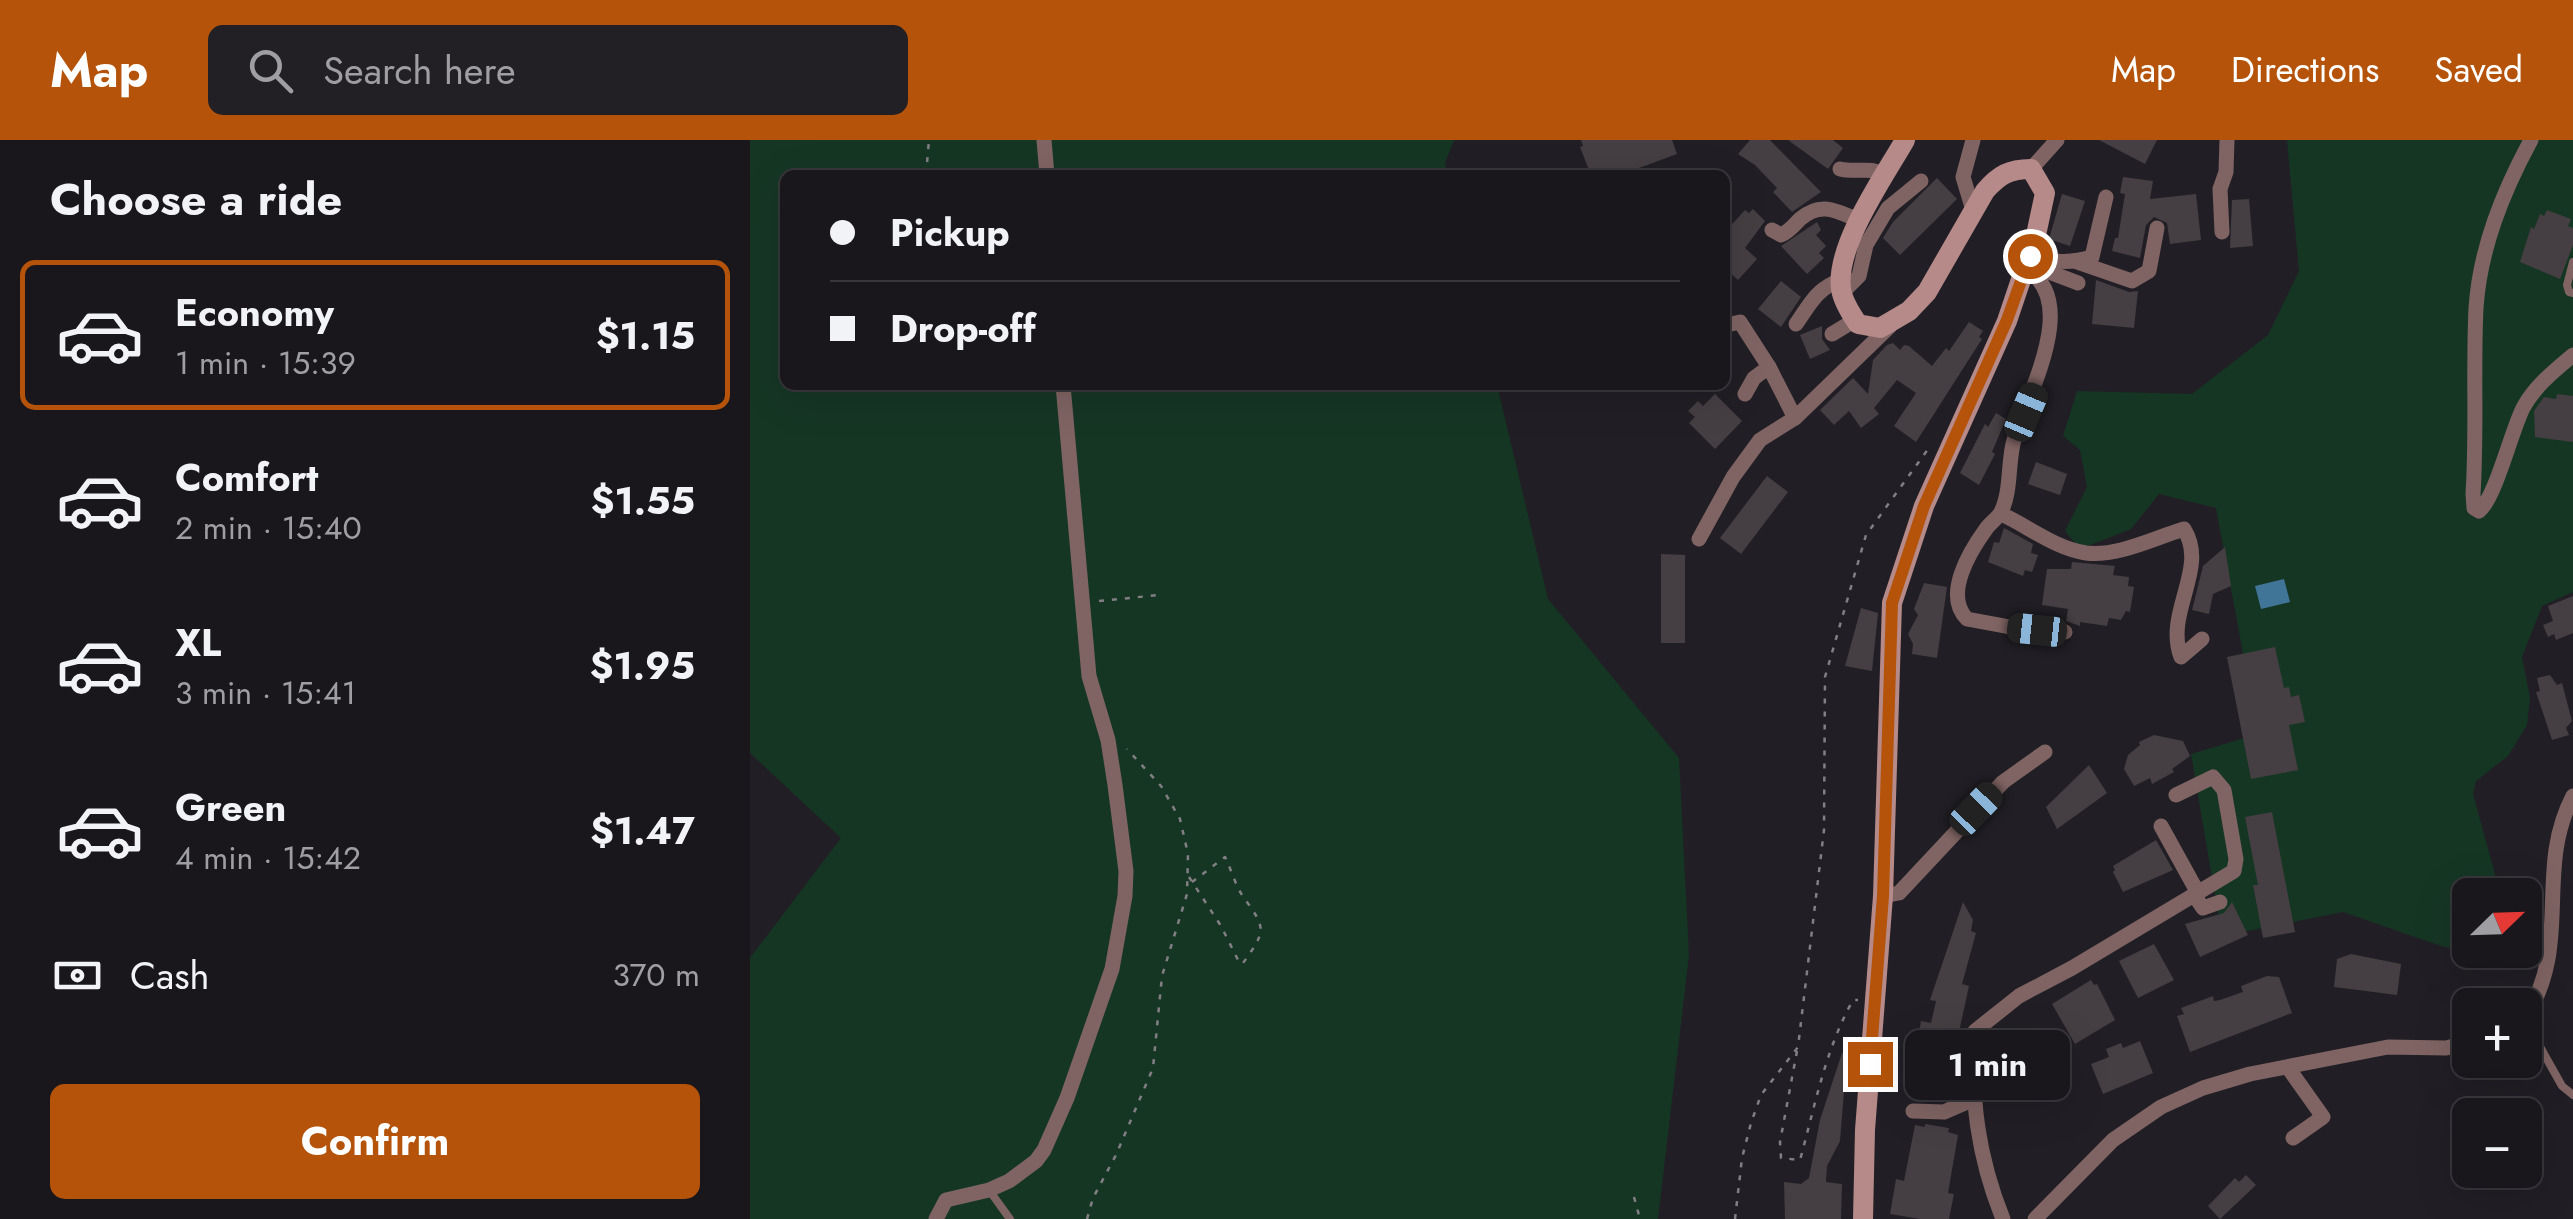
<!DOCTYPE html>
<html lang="en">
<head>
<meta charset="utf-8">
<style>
  body { margin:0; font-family:Jost,sans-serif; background:#222025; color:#f1f3f6; height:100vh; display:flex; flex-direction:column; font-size:38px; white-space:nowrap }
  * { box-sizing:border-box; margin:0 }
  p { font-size:32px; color:#9f9fa3 }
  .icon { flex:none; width:55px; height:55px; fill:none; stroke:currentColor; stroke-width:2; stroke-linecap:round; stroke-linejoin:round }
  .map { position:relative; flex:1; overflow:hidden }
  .details { display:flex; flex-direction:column; background:#19171c; width:750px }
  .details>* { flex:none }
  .hud { position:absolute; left:30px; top:30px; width:950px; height:220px; border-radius:15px; box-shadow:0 10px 40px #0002,0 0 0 2px #37363b; display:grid; align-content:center; height:220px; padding:0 50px; background:#19171c }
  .needle { width:65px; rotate:67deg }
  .buttons { position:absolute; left:1702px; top:738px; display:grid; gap:20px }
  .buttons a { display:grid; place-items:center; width:90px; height:90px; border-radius:15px; background:#19171c; box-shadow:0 10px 40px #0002,0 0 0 2px #37363b; font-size:50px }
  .end { position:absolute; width:45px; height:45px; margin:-22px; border:12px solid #b45309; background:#fff; box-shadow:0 0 0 5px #fff }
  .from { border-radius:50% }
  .bubble { position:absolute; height:70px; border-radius:15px; background:#19171c; box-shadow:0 10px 40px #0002,0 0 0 2px #37363b; font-size:32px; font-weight:700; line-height:70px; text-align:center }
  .car { position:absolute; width:30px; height:60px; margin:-30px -15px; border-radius:12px; box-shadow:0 0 8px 2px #0007; background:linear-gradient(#222 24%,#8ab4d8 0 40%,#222 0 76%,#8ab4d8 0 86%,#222 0) }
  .hud b { display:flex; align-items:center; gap:35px; height:95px; font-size:38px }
  .hud b+b { border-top:2px solid #37363b }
  .hud i { width:25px; height:25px; background:#f1f3f6 }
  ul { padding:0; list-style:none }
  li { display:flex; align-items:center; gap:30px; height:150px; margin:0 20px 15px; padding:0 30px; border:5px solid transparent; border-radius:15px }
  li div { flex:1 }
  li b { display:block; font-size:38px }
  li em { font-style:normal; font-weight:700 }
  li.active { border-color:#b45309 }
  li>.icon { width:90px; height:90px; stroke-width:1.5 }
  h2 { padding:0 50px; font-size:45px; line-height:120px }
  .pay { display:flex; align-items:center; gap:25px; height:110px; padding:0 50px; font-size:38px }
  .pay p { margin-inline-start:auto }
  .primary-button { display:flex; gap:20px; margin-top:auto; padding:20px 50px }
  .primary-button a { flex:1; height:115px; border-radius:15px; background:#b45309; color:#fff; font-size:40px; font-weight:700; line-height:115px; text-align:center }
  header { display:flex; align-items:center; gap:60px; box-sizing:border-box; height:140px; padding:0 50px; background:#b45309; color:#fff }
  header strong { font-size:48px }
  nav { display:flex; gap:55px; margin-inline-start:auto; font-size:35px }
  .search { width:700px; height:90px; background:#222025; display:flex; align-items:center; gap:25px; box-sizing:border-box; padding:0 35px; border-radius:15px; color:#9f9fa3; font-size:38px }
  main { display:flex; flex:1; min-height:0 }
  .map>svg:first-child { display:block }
  .green { fill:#163624 }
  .water { fill:#417598 }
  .building { fill:#453e42 }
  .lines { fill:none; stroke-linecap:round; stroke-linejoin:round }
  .path { stroke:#817f84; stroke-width:2.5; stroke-dasharray:5 8; stroke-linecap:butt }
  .lane { stroke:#7f6463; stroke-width:8 }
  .street { stroke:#7f6463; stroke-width:15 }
  .secondary { stroke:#b58a89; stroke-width:20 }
  .route { stroke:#b45309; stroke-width:12 }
</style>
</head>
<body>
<header>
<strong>Map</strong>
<div class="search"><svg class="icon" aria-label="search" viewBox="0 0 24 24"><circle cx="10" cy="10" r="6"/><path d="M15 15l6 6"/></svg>Search here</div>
<nav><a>Map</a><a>Directions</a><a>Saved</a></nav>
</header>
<main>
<section class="details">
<h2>Choose a ride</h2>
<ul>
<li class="active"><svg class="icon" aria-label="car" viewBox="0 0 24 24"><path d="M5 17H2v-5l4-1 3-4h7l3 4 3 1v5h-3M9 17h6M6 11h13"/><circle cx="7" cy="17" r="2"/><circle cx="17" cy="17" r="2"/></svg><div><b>Economy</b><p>1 min · 15:39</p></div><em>$1.15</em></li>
<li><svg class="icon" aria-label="car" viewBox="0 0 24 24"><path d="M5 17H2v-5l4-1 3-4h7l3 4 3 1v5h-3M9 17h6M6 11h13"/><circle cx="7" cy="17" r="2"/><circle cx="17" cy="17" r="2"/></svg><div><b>Comfort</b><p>2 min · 15:40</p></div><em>$1.55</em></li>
<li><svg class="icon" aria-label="car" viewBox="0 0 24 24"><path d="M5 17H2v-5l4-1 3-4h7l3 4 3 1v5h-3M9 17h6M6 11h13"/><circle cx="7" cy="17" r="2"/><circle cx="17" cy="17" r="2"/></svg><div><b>XL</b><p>3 min · 15:41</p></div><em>$1.95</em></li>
<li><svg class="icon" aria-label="car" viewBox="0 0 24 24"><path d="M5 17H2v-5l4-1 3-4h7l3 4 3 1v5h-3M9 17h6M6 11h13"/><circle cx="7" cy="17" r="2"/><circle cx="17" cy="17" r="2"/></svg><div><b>Green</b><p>4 min · 15:42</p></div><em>$1.47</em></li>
</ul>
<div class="pay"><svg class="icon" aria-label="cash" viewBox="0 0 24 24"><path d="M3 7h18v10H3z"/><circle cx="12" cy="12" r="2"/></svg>Cash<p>370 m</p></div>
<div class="primary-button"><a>Confirm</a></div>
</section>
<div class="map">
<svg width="1823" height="1079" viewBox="0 0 1823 1079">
  <rect width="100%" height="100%" fill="#211f25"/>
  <g class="green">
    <polygon points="0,0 704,0 695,23 698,35 35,35 35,245 747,245 798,459 929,618 939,815 908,1079 0,1079 0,818 91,698 0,613"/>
    <polygon points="1537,0 1823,0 1823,452 1792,466 1772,517 1780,558 1777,585 1758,616 1726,641 1723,654 1745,734 1747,755 1720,755 1720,804 1708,809 1694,807 1593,772 1472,796 1441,614 1508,594 1466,368 1409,354 1381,389 1330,409 1315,391 1337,347 1330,310 1313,296 1327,251 1442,254 1518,195 1549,131"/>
  </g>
  <polygon class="water" points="1534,439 1540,462 1511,469 1505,446"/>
  <g class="building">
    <polygon points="831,0 922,0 927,14 870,35 864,35 862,30 841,35 830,7 833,6"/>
    <polygon points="1000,0 1020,0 1071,52 1042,72 1023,52 1027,48 1005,25 988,14"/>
    <polygon points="1038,0 1083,0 1093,8 1078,29"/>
    <polygon points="1349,0 1407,0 1395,24"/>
    <polygon points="1373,37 1403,41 1400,59 1446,54 1451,100 1420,104 1417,83 1404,77 1396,85 1390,118 1362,111 1365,98 1368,98 1375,54 1370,53"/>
    <polygon points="1187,38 1207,59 1150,115 1133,98 1143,82"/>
    <polygon points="1312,54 1335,61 1320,106 1299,99"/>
    <polygon points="1499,59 1503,106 1480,108 1482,60"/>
    <polygon points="1003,69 1015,81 995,108 1007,119 988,140 975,128 975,92 995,70 999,73"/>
    <polygon points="1797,70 1821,79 1818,86 1823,88 1823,105 1810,139 1770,122 1781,87 1784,89 1790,74 1794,76"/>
    <polygon points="1067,82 1071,90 1066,95 1076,106 1069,113 1074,118 1057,134 1031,106"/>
    <polygon points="1346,140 1379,152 1388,151 1384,188 1342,184"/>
    <polygon points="1031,141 1051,157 1031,187 1008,169"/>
    <polygon points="1219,182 1233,191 1229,197 1232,199 1166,302 1144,286 1166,253 1147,240 1124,268 1129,274 1111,288 1099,271 1084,285 1070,270 1103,238 1118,254 1123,220 1137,205 1143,203 1150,210 1154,205 1159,206 1182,226 1196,208 1199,211"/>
    <polygon points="1072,186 1072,199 1080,210 1060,219 1050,195"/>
    <polygon points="965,254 992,281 965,309 939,283 945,277 938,271 948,261 953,266"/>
    <polygon points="1807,254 1823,256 1823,302 1785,297 1784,271 1794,257 1806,259"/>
    <polygon points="1246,273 1256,279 1242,312 1245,314 1229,345 1210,333 1235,284 1238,287"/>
    <polygon points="1286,322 1317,334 1310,355 1278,344"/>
    <polygon points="1017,336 1038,352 991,414 970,398"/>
    <polygon points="1254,388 1283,404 1281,413 1288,415 1282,432 1275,430 1273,436 1238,422 1244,402 1249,403"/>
    <polygon points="1475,407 1481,446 1463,454 1459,474 1442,470 1453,426"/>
    <polygon points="911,414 935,415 935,503 911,503"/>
    <polygon points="1322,422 1365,426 1363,435 1379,437 1378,446 1384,447 1380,472 1376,471 1371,480 1359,478 1357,486 1330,482 1330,486 1316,481 1318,469 1292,465 1297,429 1321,429"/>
    <polygon points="1174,443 1197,447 1187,518 1162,514 1163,504 1158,494 1168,475 1164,469"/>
    <polygon points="1823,456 1823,493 1806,500 1804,494 1798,497 1793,485 1803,481 1798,466"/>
    <polygon points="1111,468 1128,473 1122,531 1095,526"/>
    <polygon points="1525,507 1534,548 1539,547 1541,557 1549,555 1555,582 1539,585 1548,630 1501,639 1477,517"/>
    <polygon points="1800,535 1807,545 1812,543 1822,581 1816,588 1819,595 1802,600 1786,552 1790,551 1787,538"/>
    <polygon points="1404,595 1433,601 1440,616 1422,629 1424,632 1402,644 1400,638 1384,646 1374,629 1378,615 1390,605 1389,602"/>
    <polygon points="1339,625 1357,653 1307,689 1296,667"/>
    <polygon points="1522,672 1545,792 1513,798 1503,745 1508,745 1495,677"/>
    <polygon points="1406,700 1423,730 1373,752 1363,732 1365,730 1363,726"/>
    <polygon points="1213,762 1223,780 1221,791 1226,793 1212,844 1219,846 1197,947 1164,941 1165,935 1162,935 1171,881 1181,883 1186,861 1180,860"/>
    <polygon points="1482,762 1498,795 1450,817 1435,784 1474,773"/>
    <polygon points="1404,804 1424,840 1388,858 1369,821"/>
    <polygon points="1601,814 1651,824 1647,855 1584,847 1587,819"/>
    <polygon points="1517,836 1529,837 1542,873 1440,912 1427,876 1434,874 1431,868 1463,856 1464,861 1470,860 1493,852 1491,846"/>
    <polygon points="1341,840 1344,845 1347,844 1365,880 1325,904 1302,864"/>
    <polygon points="1390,901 1403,933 1353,954 1341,924 1359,917 1356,909 1371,903 1373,908"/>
    <polygon points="1092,913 1097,914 1090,1001 1077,1026 1076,1042 1092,1044 1091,1079 1035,1079 1034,1042 1051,1044 1059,1038 1070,980"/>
    <polygon points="1175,984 1199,988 1198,992 1208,995 1198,1053 1204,1054 1199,1079 1170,1079 1140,1074 1146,1039 1154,1041 1165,985 1175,987"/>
    <polygon points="1496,1035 1506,1045 1470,1079 1458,1066 1485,1038 1489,1042"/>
  </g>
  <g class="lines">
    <g class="path">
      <polyline points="176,35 179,0"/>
      <polyline points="349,461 409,455"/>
      <polyline points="439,737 471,786 490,824"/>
      <path d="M442,742l33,-25c6,12 10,27 17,38 25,35 25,34 -1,71"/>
      <path d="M1047,911l-17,91 1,16 19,2c15,-54 25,-110 53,-160h5"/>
      <polyline points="884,1057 890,1079"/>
      <polyline points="337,1079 343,1058 366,1015 403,928 412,836 437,754 438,714 430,679 411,646 377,609"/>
      <polyline points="985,1079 992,1018 1001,983 1011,955 1048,907 1074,690 1075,537 1116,395 1181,305"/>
    </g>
    <g class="lane">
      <polyline points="1823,122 1817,145 1819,152 1823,153"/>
      <polyline points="1775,880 1812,946 1823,955"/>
      <polyline points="239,1050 260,1079"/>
    </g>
    <g class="street">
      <polyline points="294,0 297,35"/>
      <polyline points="1223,0 1213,37 1223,70"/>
      <path d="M1781,0c-28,52 -51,108 -55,168 -3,62 1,125 -3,186l1,14 5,3c16,-12 32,-79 44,-103 12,-22 31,-37 50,-53"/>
      <path d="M1090,29c17,4 29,-3 46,6"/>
      <polyline points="1281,29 1307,0"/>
      <path d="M1022,90l9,5c9,-4 12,-9 19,-16 22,-19 38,-7 61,2"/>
      <polyline points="1472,92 1470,49 1476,32 1477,0"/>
      <path d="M1280,116c21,6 40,8 62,1l14,-60"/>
      <polyline points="1327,122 1382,141 1399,131 1407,88"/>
      <path d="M1274,128c60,32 0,131 -11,176 -5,21 -2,48 -12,68 -3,6 -11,11 -15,17 -16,22 -43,66 -19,90l43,8 55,5"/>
      <polyline points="1284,133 1299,132 1328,143"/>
      <polyline points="1092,153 1109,136 1116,105 1138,68 1171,41"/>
      <polyline points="981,184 990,182 1019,227"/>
      <path d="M1046,184c14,-20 21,-36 45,-44"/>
      <polyline points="1082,194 1105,180"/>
      <polyline points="995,254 1004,238 1019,227 1045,278"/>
      <path d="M1251,374c27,12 53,34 85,39 31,4 68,-15 98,-24 25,40 -20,83 -3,128l21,-18"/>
      <polyline points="949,399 983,337 1010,300 1045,278 1140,186"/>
      <polyline points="1411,686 1448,753"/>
      <polyline points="1444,755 1453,768 1470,762"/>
      <polyline points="1133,756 1149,753 1253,642 1295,612"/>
      <path d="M1775,878c48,-74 9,-148 48,-222"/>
      <polyline points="1539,929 1573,977 1543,998"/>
      <polyline points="1163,971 1194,972 1224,959"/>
      <polyline points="186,1079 196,1060 239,1050 259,1041 286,1021 294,1010 317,958 362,829 375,756 376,731 365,645 358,600 339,536 313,245"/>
      <path d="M1253,1079c-25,-62 -33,-121 -28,-188l44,-35 53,-28 162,-97 2,-12 -12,-69 -11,-13 -37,18"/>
      <polyline points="1285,1079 1363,1000 1411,967 1453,948 1500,934 1638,907 1696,908 1720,902"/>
    </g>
    <path class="secondary" d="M1113,1079l2,-89 18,-234 9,-293 32,-97 83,-185 29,-86 9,-42 -14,-24c-22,0 -32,6 -46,22l-58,101 -18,19 -29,17 -22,-4c-7,-10 -15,-22 -17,-35 -6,-43 43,-112 64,-149"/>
  </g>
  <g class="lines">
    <polyline class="route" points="1120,924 1133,756 1142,463 1174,366 1257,180 1280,116"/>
  </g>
</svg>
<div class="buttons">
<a><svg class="needle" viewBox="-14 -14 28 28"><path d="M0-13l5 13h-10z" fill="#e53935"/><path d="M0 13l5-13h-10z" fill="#9f9fa3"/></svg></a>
<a>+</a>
<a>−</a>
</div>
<i class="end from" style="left:1280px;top:116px"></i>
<i class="end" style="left:1120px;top:924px"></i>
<div class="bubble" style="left:1155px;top:890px;width:165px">1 min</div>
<i class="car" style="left:1276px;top:272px;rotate:23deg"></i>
<i class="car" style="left:1287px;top:490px;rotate:276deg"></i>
<i class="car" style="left:1226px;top:669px;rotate:44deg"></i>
<div class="hud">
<b><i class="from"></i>Pickup</b>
<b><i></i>Drop-off</b>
</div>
</div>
</main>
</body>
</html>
